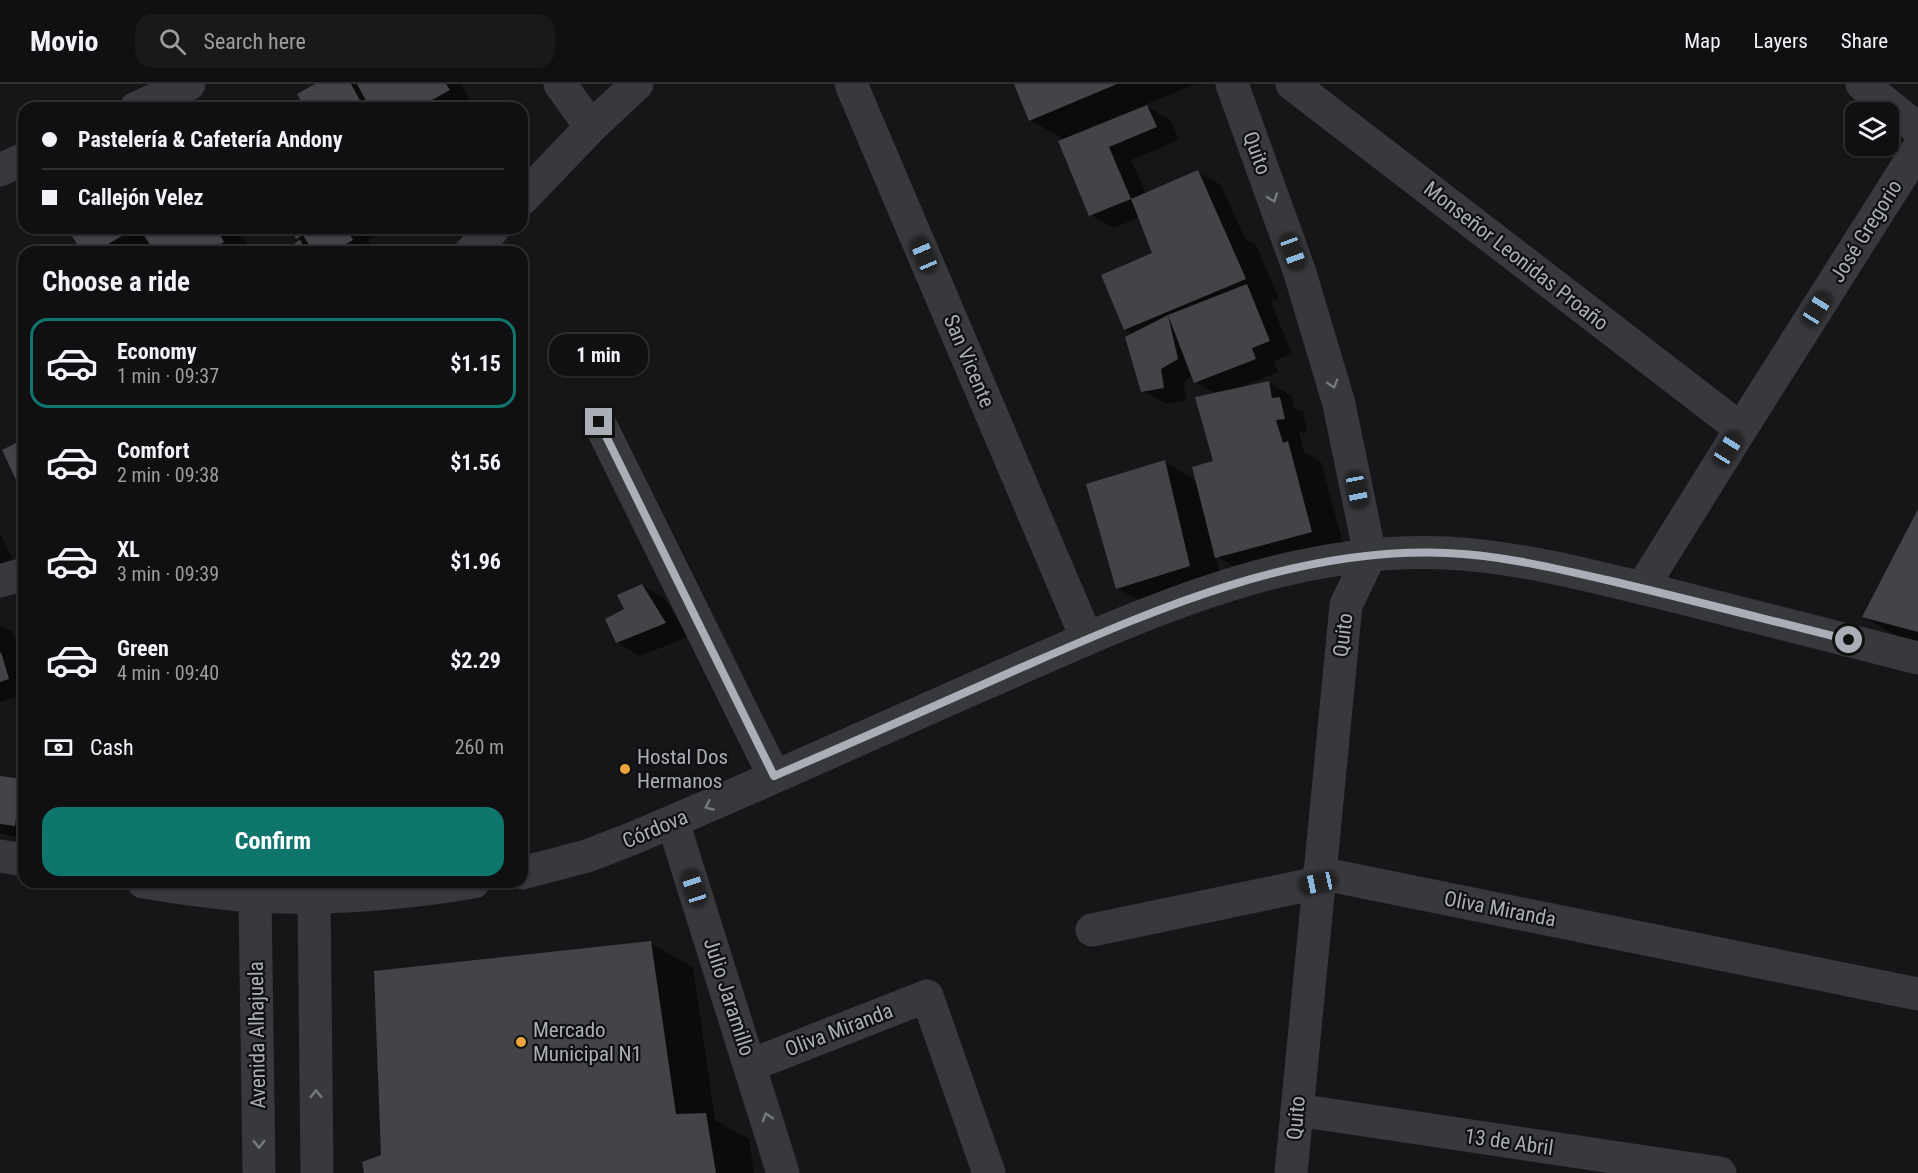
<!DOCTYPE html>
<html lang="en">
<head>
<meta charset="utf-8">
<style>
  body { margin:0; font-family:"Roboto Condensed",sans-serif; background:#19191b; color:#f1f3f6; height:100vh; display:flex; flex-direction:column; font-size:22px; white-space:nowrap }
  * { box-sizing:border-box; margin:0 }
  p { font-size:20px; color:#9c9d9f }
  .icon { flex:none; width:33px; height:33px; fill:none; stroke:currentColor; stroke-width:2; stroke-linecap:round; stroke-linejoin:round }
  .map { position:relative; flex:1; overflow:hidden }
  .side { position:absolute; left:18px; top:162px; width:510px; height:642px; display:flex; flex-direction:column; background:#101012; border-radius:18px; box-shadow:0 2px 4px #0004,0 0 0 2px #303032 }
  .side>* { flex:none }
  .hud { position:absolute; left:18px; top:18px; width:510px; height:132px; border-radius:18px; box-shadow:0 2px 4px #0004,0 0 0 2px #303032; display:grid; align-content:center; height:132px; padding:0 24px; background:#101012 }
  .tools { position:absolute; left:1845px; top:18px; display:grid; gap:12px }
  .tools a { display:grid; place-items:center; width:54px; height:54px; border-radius:12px; background:#101012; box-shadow:0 2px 4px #0004,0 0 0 2px #303032; font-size:30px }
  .end { position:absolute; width:27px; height:27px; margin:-14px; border:8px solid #a9aeb7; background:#111; box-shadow:0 0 0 3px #111 }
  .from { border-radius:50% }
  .bubble { position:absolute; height:42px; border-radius:18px; background:#101012; box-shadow:0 2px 4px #0004,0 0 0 2px #303032; font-size:20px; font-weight:700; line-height:42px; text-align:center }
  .car { position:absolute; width:18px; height:36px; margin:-18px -9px; border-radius:8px; box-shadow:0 0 4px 2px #0007; background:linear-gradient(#222 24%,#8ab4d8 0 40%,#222 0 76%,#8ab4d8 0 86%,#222 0) }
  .hud b { display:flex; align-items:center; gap:21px; height:57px; font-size:22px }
  .hud b+b { border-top:2px solid #303032 }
  .hud i { width:15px; height:15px; background:#f1f3f6 }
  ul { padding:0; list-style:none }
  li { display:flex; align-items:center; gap:18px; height:90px; margin:0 12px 9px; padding:0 12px; border:3px solid transparent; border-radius:18px }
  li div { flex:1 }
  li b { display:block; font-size:22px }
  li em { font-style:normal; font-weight:700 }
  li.current { border-color:#0f766e }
  li>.icon { width:54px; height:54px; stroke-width:1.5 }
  h2 { padding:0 24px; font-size:27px; line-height:72px }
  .pay { display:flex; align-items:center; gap:15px; height:66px; padding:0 24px; font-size:22px }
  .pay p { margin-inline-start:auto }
  .button { display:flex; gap:12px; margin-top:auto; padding:12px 24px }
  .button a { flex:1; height:69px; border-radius:18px; background:#0f766e; color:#fff; font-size:24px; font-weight:700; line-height:69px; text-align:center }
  header { display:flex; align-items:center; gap:36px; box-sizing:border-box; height:84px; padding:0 30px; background:#101012; border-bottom:2px solid #303032 }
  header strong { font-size:28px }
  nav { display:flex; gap:33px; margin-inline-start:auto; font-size:21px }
  .search { width:420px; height:54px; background:#19191b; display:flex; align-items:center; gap:15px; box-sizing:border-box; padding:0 21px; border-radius:18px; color:#9c9d9f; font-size:22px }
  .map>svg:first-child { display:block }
  .shadow { fill:#0007 }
  .building { fill:#434448 }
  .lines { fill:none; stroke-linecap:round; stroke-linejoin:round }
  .minor { stroke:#37393d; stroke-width:33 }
  .tertiary { stroke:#37393d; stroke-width:33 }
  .oneway { stroke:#767980 }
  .route { stroke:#a9aeb7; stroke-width:8 }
  .poi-dot { fill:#eba53b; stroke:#111113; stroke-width:2 }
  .labels { text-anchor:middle; stroke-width:4.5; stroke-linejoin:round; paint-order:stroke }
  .street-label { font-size:21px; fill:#a9aeb7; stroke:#111113 }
  .poi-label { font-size:21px; fill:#a9aeb7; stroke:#111113; text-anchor:start }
</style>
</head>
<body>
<header>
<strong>Movio</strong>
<div class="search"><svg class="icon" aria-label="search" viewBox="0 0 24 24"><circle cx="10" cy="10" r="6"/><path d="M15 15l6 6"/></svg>Search here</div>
<nav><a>Map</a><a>Layers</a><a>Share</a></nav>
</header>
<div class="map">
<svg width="1918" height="1089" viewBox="0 0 1918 1089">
  <rect width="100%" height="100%" fill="#161618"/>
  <g class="shadow">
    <polygon points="319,0 461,0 472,20 464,24 307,24"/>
    <polygon points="1015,0 1195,0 1145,21 1170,36 1179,56 1131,76 1146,110 1198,88 1221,101 1245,155 1256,161 1279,215 1271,218 1292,270 1274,277 1278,288 1241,303 1241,305 1269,299 1292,312 1293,323 1303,328 1307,348 1299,348 1304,368 1321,378 1345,467 1250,492 1216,472 1223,501 1151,523 1117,504 1165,378 1197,397 1215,378 1216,310 1196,298 1193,292 1183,298 1187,316 1166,320 1143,307 1134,250 1125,245 1154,170 1140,133 1114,144 1091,131 1065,56 1030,36"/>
    <polygon points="69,144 237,144 252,168 156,168 152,161 139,168 83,168"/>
    <polygon points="291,144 379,144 382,148 368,156 374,168 284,168 302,157 297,154"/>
    <polygon points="1918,428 1918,560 1906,557 1864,533"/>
    <polygon points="0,449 12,475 0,481"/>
    <polygon points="642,501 665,515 688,553 640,572 617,558 626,526"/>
    <polygon points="0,541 13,548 24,585 24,610 0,618"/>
    <polygon points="0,694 24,698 24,753 0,750"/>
    <polygon points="650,859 693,883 715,1036 749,1055 754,1089 365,1089 383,1072"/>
  </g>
  <g class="building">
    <polygon points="315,0 351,0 363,22 359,24 305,24 297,10"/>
    <polygon points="357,0 446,0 450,6 417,24 370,24"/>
    <polygon points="1014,0 1117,0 1029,37"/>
    <polygon points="1147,21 1157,43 1109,63 1131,115 1089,132 1058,57"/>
    <polygon points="1198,86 1246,195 1124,246 1101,191 1152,169 1131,115"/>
    <polygon points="67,144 135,144 95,168 82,168"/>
    <polygon points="139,144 216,144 224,158 207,168 155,168"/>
    <polygon points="290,144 346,144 353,156 332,168 313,168 303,151 296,155"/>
    <polygon points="300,156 307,168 281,168"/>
    <polygon points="1247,200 1270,257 1252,264 1256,275 1194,299 1168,231"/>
    <polygon points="1168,231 1178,275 1161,285 1164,304 1141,308 1125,253"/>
    <polygon points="1269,297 1272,314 1280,313 1285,335 1276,336 1283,359 1288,357 1312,448 1215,474 1192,383 1213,377 1195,313"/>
    <polygon points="24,355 24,413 2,366"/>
    <polygon points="1165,376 1190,482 1116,505 1086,400"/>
    <polygon points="1918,425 1918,548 1862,533"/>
    <polygon points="642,500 666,539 616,559 605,535 624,525 617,511"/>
    <polygon points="1,568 9,595 0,598 0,569"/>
    <polygon points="0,692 21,695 15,742 0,740"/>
    <polygon points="651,857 676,1030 706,1029 716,1089 364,1089 362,1078 381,1071 374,887"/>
  </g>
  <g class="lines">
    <g class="minor">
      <polyline points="560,0 591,43"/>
      <polyline points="851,0 1087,555"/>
      <polyline points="1232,0 1300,189 1339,320 1370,471 1346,521 1291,1089"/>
      <polyline points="1292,0 1741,345"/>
      <polyline points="1862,0 1918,45"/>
      <polyline points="136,24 189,0"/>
      <polyline points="0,86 24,75"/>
      <polyline points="522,115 591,43 637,0"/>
      <polyline points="471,168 494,144"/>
      <polyline points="599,338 774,692"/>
      <polyline points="0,497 24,490"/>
      <polyline points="1642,504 1741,345 1918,65"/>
      <polyline points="673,738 783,1089"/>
      <polyline points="255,812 259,1089"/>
      <polyline points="314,813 317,1089"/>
      <polyline points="1092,846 1318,799 1319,789 1918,910"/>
      <polyline points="751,981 927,912 989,1089"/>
      <polyline points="1297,1026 1720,1089"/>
    </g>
    <g class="tertiary">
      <polyline points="0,772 24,776"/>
      <path d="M522,789l65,-17 44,-17c119,-50 237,-104 355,-156 146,-64 298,-138 461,-130 76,4 153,25 227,43 81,21 163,41 244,62"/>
      <path d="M143,798c37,6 75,12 113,14 72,4 146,-2 218,-14"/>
    </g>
  </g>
  <defs><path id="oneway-chevron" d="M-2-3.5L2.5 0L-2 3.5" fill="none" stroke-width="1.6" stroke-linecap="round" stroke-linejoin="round" transform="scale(1.5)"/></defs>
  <g class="oneway">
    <use href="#oneway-chevron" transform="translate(1273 114) rotate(70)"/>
    <use href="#oneway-chevron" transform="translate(1333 300) rotate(73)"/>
    <use href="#oneway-chevron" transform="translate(709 722) rotate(156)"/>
    <use href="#oneway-chevron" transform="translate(316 1010) rotate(-91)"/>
    <use href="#oneway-chevron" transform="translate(767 1033) rotate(-107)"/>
    <use href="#oneway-chevron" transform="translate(259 1060) rotate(89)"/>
  </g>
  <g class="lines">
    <path class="route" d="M599,338l175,354c82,-35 163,-71 244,-107 136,-59 276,-122 428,-116 54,2 108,15 161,27 81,19 161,40 242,60"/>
  </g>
  <g class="poi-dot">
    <circle cx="625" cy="685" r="6"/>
    <circle cx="521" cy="958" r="6"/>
  </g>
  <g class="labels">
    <g class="street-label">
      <text transform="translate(1257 69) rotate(70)" y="7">Quito</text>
      <text transform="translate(1866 147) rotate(-58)" y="7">José Gregorio</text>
      <text transform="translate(1516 172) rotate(38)" y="7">Monseñor Leonidas Proaño</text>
      <text transform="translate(969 277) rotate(67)" y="7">San Vicente</text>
      <text transform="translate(1343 551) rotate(-83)" y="7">Quito</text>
      <text transform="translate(655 745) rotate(-23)" y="7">Córdova</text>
      <text transform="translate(1500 825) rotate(11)" y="7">Oliva Miranda</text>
      <text transform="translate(729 913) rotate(72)" y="7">Julio Jaramillo</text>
      <text transform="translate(839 946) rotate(-21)" y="7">Oliva Miranda</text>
      <text transform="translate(257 951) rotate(-91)" y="7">Avenida Alhajuela</text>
      <text transform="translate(1296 1034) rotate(-85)" y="7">Quito</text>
      <text transform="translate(1509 1058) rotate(8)" y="7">13 de Abril</text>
    </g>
    <g class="poi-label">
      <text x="637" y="680">Hostal Dos<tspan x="637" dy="24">Hermanos</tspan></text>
      <text x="533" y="953">Mercado<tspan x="533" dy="24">Municipal N1</tspan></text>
    </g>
  </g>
</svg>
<div class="tools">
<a><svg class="icon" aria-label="layers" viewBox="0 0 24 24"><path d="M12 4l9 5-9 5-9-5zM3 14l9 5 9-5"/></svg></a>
</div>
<i class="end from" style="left:1849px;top:556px"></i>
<i class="end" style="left:599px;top:338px"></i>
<div class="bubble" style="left:549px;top:250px;width:99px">1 min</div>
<i class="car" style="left:1293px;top:168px;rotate:160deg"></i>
<i class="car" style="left:924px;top:171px;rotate:337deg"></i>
<i class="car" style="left:1817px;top:225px;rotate:32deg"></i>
<i class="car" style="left:1728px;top:365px;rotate:32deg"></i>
<i class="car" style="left:1357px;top:406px;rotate:169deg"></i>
<i class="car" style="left:1318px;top:799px;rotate:258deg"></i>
<i class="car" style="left:694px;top:804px;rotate:342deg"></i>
<div class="hud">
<b><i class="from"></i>Pastelería &amp; Cafetería Andony</b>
<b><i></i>Callejón Velez</b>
</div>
<section class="side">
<h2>Choose a ride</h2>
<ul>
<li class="current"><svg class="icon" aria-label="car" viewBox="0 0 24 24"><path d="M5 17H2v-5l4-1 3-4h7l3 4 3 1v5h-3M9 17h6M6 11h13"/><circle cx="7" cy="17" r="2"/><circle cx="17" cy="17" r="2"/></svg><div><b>Economy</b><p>1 min · 09:37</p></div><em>$1.15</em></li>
<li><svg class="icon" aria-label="car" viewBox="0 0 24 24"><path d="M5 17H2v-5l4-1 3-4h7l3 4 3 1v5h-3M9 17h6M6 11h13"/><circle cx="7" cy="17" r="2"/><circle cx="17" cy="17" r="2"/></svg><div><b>Comfort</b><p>2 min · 09:38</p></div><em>$1.56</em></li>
<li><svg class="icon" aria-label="car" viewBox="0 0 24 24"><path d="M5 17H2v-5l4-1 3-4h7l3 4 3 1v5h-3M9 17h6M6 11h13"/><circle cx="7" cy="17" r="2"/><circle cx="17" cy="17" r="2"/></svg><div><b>XL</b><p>3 min · 09:39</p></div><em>$1.96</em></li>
<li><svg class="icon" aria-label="car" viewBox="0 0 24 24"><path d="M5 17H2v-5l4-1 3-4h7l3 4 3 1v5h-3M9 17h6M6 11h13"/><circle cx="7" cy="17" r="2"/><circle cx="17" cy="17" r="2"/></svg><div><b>Green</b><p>4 min · 09:40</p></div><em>$2.29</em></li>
</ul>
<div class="pay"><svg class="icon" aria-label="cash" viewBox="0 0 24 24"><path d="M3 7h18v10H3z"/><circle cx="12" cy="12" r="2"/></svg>Cash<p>260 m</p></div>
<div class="button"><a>Confirm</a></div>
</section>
</div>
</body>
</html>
